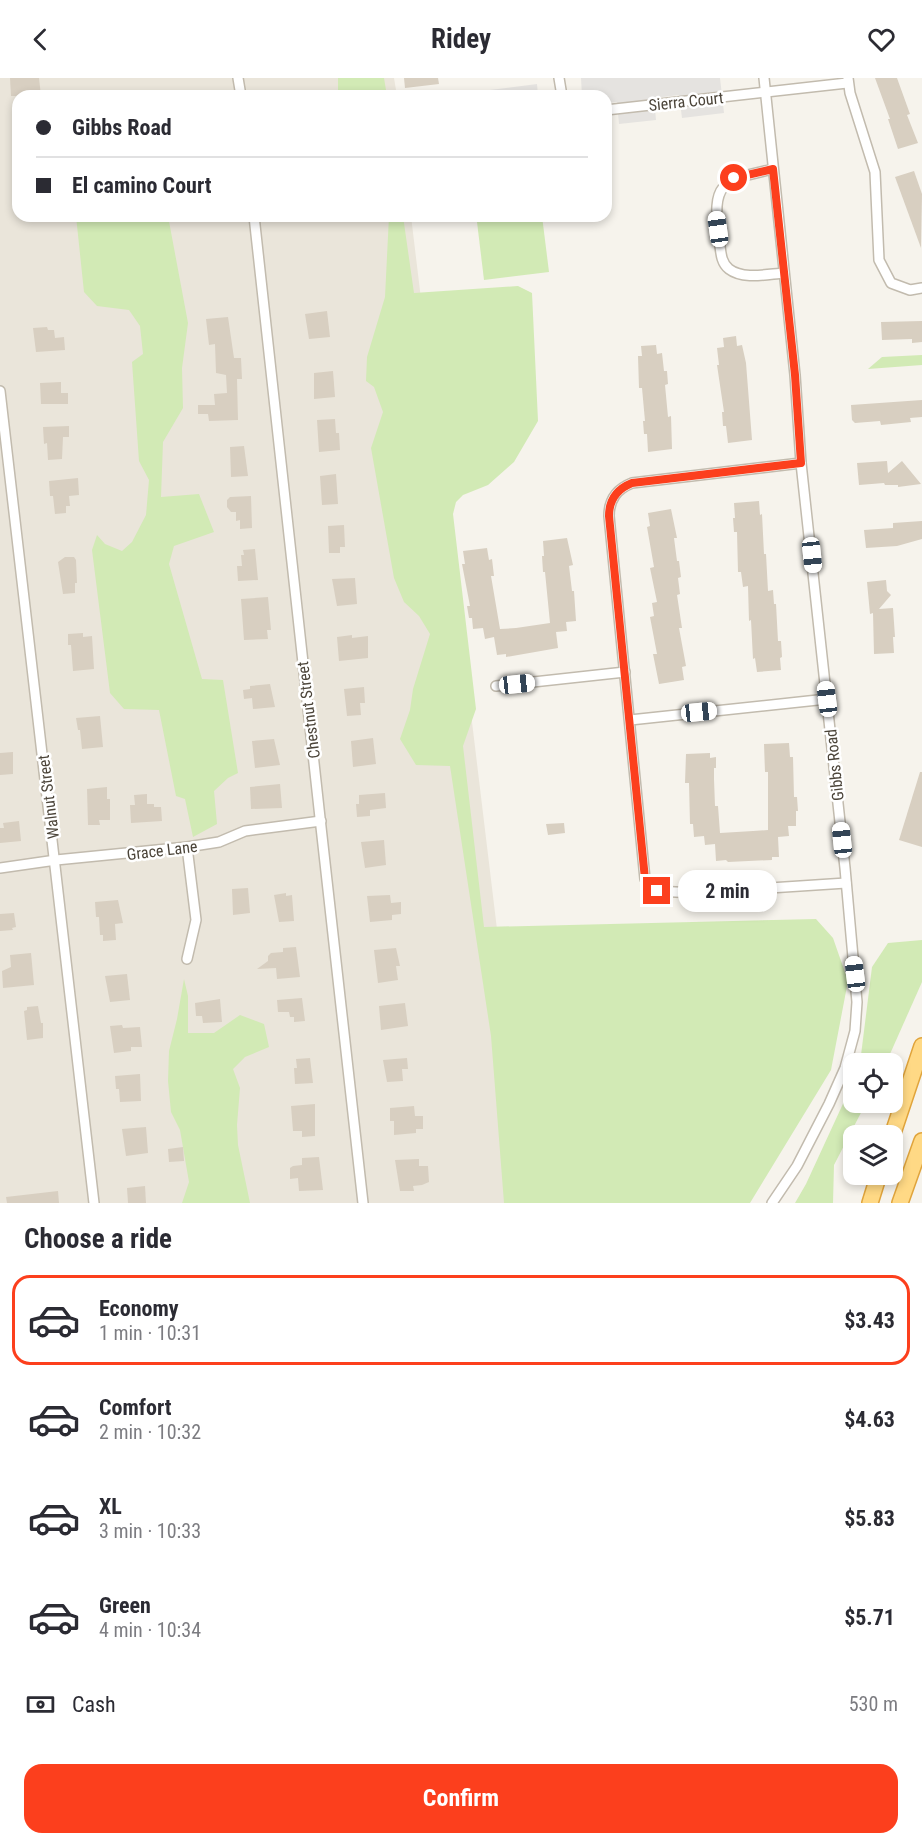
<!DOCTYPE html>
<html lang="en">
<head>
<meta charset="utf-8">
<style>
  body { margin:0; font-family:"Roboto Condensed",sans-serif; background:#f2f2f3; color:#2b2b33; height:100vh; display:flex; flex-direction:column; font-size:22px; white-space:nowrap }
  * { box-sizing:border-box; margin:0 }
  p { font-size:20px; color:#7c7c81 }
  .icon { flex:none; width:33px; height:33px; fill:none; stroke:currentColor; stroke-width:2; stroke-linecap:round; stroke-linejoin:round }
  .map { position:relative; height:1125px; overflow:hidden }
  .side { display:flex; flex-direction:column; background:#fff; flex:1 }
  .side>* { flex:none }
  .banner { position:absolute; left:12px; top:12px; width:600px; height:132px; border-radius:18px; box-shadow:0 3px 9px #0003; display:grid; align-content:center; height:132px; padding:0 24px; background:#fff }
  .fabs { position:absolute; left:843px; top:975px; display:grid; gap:12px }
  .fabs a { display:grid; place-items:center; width:60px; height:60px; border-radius:12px; background:#fff; box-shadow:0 3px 9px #0003; font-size:30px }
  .end { position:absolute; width:27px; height:27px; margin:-14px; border:8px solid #fc3f1d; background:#fff; box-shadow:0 0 0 3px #fff }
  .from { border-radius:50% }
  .bubble { position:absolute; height:42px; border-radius:18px; background:#fff; box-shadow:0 3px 9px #0003; font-size:20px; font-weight:700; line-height:42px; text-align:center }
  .car { position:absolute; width:18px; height:36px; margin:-18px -9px; border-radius:8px; box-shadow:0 0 4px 2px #0007; background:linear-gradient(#fff 24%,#345 0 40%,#fff 0 76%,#345 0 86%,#fff 0) }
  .banner b { display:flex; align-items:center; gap:21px; height:57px; font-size:22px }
  .banner b+b { border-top:2px solid #e1e1e2 }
  .banner i { width:15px; height:15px; background:#2b2b33 }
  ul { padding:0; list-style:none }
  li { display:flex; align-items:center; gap:18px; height:90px; margin:0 12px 9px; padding:0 12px; border:3px solid transparent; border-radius:18px }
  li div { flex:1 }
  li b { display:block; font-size:22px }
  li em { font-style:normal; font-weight:700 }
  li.active { border-color:#fc3f1d }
  li>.icon { width:54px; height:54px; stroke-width:1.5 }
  h2 { padding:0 24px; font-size:27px; line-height:72px }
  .pay { display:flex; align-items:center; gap:15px; height:66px; padding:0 24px; font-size:22px }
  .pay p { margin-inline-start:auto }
  .primary-button { display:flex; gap:12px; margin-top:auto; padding:12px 24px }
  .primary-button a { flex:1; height:69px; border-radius:18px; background:#fc3f1d; color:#fff; font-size:24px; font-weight:700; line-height:69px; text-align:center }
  header { display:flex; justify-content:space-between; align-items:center; height:78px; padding:0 24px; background:#fff; font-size:27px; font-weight:700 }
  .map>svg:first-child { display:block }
  .residential { fill:#eae5da }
  .green { fill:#d2eab5 }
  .parking { fill:#e5e3e0 }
  .building { fill:#d8cfc1 }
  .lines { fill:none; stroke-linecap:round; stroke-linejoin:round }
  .minor-casing { stroke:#c2bbae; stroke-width:12 }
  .trunk-casing { stroke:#e0a43c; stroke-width:18 }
  .minor { stroke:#fff; stroke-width:9 }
  .trunk { stroke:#ffd985; stroke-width:15 }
  .route { stroke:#fc3f1d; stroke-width:8 }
  .labels { text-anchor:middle; stroke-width:5; stroke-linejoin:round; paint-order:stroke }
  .street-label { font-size:16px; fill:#4b4439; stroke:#fff }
</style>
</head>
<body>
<header><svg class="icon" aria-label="back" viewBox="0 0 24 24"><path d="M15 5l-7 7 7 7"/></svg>Ridey<svg class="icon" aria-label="heart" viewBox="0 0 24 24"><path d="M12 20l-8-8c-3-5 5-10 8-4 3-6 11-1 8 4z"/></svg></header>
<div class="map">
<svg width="922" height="1125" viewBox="0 0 922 1125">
  <rect width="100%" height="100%" fill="#f6f3ec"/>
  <polygon class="residential" points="0,0 394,0 397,18 18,18 18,138 411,138 530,1125 0,1125"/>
  <g class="green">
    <polygon points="338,0 384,0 387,18 338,18"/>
    <polygon points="76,138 168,138 188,245 182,290 183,330 163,364 161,419 199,416 214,454 174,468 169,486 202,601 223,602 238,695 228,700 214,713 217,746 193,759 185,721 176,718 159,632 124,631 110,615 92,472 97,457 105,466 122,473 132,464 146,437 149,402 139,383 132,284 143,276 140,248 129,232 97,228 84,214"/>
    <polygon points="389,138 403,138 414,215 518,208 532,215 538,343 514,384 488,407 463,417 456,424 453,436 476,631 463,668 484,849 816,841 833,860 848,903 831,992 750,1125 504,1125 491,958 450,688 416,687 400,661 410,632 413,611 430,556 419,538 404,524 394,500 371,370 383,334 374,309 366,303 367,279 385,219"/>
    <polygon points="527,138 542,138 549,194 484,202 477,144"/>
    <polygon points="922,277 922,287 868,291 882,279"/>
    <polygon points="922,862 922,904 886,985 860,985 872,889 888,865"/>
    <polygon points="184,901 188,918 188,955 214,955 240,937 264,946 269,969 245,979 233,991 240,1010 237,1047 238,1067 250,1125 182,1125 189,1104 180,1052 171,1034 168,1003 169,973 177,941"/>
    <polygon points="853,1004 854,1024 866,1025 834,1087 833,1125 795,1125 806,1106"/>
  </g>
  <g class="parking">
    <polygon points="581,0 720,0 724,35 682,40 679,17 654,20 656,42 619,46 617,24 606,25 606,18 582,18"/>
    <polygon points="537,6 538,18 442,18"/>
  </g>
  <g class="building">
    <polygon points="10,0 39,0 41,18 11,18"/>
    <polygon points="404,0 438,0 439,6 405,10"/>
    <polygon points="875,0 897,0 910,36 907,37 918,65 898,71 888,41 890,41"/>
    <polygon points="914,93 922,116 921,170 895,99"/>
    <polygon points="327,233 330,259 309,261 305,236"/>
    <polygon points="228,239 234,280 241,280 242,301 237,301 238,342 209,343 208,336 198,336 198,327 215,327 214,316 227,315 226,297 216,295 215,266 209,267 206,241"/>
    <polygon points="922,243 922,264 912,265 912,261 882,262 881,244"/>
    <polygon points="47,249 48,252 54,252 55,260 64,259 65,272 36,274 33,250"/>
    <polygon points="736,258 737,268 742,267 746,285 752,362 728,365 726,348 723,348 722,334 724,334 717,287 719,287 717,270 724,269 723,260"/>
    <polygon points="656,267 657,276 662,275 664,293 667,293 668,306 665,307 668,339 671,338 672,371 648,374 647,356 644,356 643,343 645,343 642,310 639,310 638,278 642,278 641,268"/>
    <polygon points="333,293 335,319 314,321 314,295"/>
    <polygon points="61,304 61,315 68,315 68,326 41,326 40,305"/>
    <polygon points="922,322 922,339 910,340 911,344 881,347 880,343 855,345 852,342 851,327"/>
    <polygon points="335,341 336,355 339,355 340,372 319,374 317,342"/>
    <polygon points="69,348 69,359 63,359 62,381 48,382 47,365 44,366 43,349"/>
    <polygon points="244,368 248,398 231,399 230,369"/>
    <polygon points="887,383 888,395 902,383 921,406 898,409 898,407 885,407 884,405 859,407 857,385"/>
    <polygon points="336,396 338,426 322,427 320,398"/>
    <polygon points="78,400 79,417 69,418 70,428 66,428 66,435 55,436 53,418 50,418 49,403"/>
    <polygon points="251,418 252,450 240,451 240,442 236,443 236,434 231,434 227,429 227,422 230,419"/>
    <polygon points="759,423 760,437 762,436 764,476 766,476 768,513 773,512 774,526 776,526 778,563 781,563 782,579 780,580 781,592 757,594 755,580 753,581 751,542 749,543 748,508 743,509 741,494 738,494 737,454 734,454 733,440 735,440 734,425"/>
    <polygon points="671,431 677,460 674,460 677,483 679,483 681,499 678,500 680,516 677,517 682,550 679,550 686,588 682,589 684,602 659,606 653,576 657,576 650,539 654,538 652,525 657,524 650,490 654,489 647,449 650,448 648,435"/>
    <polygon points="922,443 922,461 897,468 866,470 864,452 893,450 893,445"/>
    <polygon points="344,447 345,469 340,469 340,475 329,475 328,448"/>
    <polygon points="567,460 573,487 569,488 572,513 574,513 576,543 566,544 567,553 556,554 558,570 506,579 506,576 497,577 494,559 485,561 483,550 473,551 472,540 469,540 467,528 470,528 462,486 465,486 463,473 487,470 489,482 492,481 494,498 491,498 500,551 516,550 550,545 545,494 543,494 542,478 544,478 543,463"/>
    <polygon points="255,471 258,502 238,503 237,488 242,488 241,477 244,477 243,472"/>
    <polygon points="65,479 74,479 76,482 77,505 75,505 75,515 63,516 58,484"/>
    <polygon points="355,500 357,526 337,528 332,501"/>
    <polygon points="886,502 887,513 891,517 879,531 893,530 895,559 893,559 894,575 874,576 873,535 870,536 867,504"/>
    <polygon points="268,519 271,552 267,552 268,561 244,562 241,521"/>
    <polygon points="83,555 83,559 92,558 94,591 73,593 71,567 68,567 68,556"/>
    <polygon points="352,557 352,560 368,558 368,580 339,583 337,559"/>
    <polygon points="270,606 275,629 253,631 252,620 244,621 243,612 250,611 250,608"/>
    <polygon points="364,609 365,625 360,625 361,637 347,638 344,611"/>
    <polygon points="100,638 103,669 82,671 80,652 78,652 76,640"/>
    <polygon points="373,660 376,686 353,689 351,663"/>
    <polygon points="274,661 280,687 255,690 252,663"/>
    <polygon points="789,665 790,679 793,679 794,719 797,719 798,733 796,733 796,748 788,748 789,758 778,759 779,779 772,779 772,782 728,784 726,782 716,783 715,766 705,767 704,758 694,759 693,746 690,746 689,705 685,705 686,676 710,675 710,680 716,679 716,690 714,690 714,701 715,728 718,728 720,755 753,753 768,752 768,694 765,694 764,666"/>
    <polygon points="13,674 13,696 0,697 0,675"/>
    <polygon points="920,694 922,694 922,769 899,762"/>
    <polygon points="280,706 282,730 251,731 250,709"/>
    <polygon points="107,709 107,721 110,721 110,742 99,742 100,747 88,747 87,711"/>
    <polygon points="385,715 386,730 370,732 370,738 357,739 356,726 359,726 359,717"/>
    <polygon points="147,716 147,726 154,726 154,729 161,729 162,743 131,745 130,727 135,727 134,717"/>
    <polygon points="19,743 21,763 0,765 0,750 4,750 3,745"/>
    <polygon points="564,745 565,755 548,757 546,746"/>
    <polygon points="384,762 386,787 365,790 361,764"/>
    <polygon points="248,810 250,835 233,837 232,811"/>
    <polygon points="286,815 286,818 292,817 294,843 279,844 274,817"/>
    <polygon points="390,817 391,825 401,824 401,836 392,837 392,842 370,844 367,818"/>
    <polygon points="118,822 123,845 115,846 116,862 103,863 103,857 100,857 99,839 96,839 95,824"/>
    <polygon points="14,835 16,849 12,850 13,852 0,853 0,836"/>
    <polygon points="296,869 300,899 277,901 276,890 257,891 268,883 268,878 271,875 283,874 283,870"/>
    <polygon points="396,870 400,888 396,888 398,902 378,905 374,872"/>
    <polygon points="31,875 34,907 3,910 2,893 11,889 10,877"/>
    <polygon points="127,896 130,922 110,924 105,898"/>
    <polygon points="302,920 305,943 294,944 294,939 290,939 289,934 278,934 277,922"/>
    <polygon points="220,921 222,944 203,945 202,938 196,938 195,925"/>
    <polygon points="405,925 408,948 381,952 379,928"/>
    <polygon points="38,928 41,945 43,945 43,960 27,962 24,933 27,932 27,929"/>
    <polygon points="122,947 123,950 140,949 142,969 131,969 131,973 114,975 110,948"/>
    <polygon points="310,980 313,1005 295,1006 294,990 297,990 296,981"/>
    <polygon points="407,980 408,991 402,991 403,1003 387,1004 383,982"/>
    <polygon points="140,996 141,1023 120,1024 119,1011 116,1011 115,998"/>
    <polygon points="315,1026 315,1058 302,1059 302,1053 293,1053 291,1028"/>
    <polygon points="414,1028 415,1038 423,1038 423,1051 416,1051 416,1055 394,1057 394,1043 390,1043 390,1030"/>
    <polygon points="146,1049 148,1075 126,1078 122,1051"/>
    <polygon points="183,1069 184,1083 169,1084 168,1071"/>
    <polygon points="319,1079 323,1112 299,1113 298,1100 290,1101 290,1090 293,1088 302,1087 302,1080"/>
    <polygon points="419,1081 419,1088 428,1088 429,1104 422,1107 413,1108 414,1113 400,1113 395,1082"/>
    <polygon points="145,1108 146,1125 128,1125 127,1110"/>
    <polygon points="58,1113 59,1125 7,1125 6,1119"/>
  </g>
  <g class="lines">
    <defs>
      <g id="minor">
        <polyline points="238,0 241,18"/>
        <polyline points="559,0 562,18"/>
        <polyline points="764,0 795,297 801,385 845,790 857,924 855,953 845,990 829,1026 797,1088 772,1125"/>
        <polyline points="848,0 850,15 875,94 879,182 891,205 910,212 922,210"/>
        <polyline points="606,32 847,5"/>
        <path d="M773,91c-53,12 -61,13 -54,70 2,11 1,23 10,30 14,11 39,5 55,4"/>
        <path d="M254,138c34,329 73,658 109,987"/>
        <polyline points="0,313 94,1125"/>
        <path d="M801,385l-169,20c-15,6 -23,16 -23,33l36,363 12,12 37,2 152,-10"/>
        <polyline points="496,608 625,594"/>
        <polyline points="630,642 827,621"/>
        <polyline points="187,769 196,842 187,881"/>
        <polyline points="0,790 56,782 187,769 219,764 245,753 321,743"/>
      </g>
      <g id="trunk">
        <polyline points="892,1058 922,968"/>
        <polyline points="870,1125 879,1096"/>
        <polyline points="900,1125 922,1063"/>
      </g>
    </defs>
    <use href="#minor" class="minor-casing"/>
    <use href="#trunk" class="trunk-casing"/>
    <use href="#minor" class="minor"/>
    <use href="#trunk" class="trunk"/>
  </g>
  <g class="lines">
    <path class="route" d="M657,813l-12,-12 -36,-363c0,-17 8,-27 23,-33l169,-20 -6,-88 -22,-206 -39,9"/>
  </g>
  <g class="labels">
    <g class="street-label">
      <text transform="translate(686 23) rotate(-6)" y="6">Sierra Court</text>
      <text transform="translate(308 632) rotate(-97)" y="6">Chestnut Street</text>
      <text transform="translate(834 687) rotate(-96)" y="6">Gibbs Road</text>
      <text transform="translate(48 719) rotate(-97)" y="6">Walnut Street</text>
      <text transform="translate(162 772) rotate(-7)" y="6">Grace Lane</text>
    </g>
  </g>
</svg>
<div class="fabs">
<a><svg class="icon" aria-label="locate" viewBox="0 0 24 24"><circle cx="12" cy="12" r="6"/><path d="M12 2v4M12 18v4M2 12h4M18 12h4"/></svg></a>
<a><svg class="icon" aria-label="layers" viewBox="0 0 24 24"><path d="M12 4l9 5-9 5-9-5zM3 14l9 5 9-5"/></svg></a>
</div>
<i class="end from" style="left:734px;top:100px"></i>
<i class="end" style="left:657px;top:813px"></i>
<div class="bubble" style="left:678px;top:792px;width:99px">2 min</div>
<i class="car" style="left:718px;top:151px;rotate:352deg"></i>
<i class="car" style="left:812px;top:477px;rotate:174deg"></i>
<i class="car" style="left:517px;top:606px;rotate:84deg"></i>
<i class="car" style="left:827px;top:621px;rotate:353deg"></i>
<i class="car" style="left:699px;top:634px;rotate:84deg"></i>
<i class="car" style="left:842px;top:762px;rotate:354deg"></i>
<i class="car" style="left:855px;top:896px;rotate:353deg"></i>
<div class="banner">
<b><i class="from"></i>Gibbs Road</b>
<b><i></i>El camino Court</b>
</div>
</div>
<section class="side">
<h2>Choose a ride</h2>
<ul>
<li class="active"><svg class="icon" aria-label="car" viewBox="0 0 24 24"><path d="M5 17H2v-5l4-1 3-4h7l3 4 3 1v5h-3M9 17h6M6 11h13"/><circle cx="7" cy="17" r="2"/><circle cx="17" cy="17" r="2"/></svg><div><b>Economy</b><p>1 min · 10:31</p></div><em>$3.43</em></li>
<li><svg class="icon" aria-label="car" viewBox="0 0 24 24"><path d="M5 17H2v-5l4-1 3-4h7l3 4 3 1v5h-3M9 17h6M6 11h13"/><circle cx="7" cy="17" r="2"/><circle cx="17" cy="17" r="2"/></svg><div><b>Comfort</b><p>2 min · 10:32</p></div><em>$4.63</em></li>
<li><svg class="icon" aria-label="car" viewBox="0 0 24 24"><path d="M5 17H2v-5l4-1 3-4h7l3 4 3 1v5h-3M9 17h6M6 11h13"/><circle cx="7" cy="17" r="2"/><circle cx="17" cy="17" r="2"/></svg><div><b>XL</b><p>3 min · 10:33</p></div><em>$5.83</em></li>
<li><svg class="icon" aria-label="car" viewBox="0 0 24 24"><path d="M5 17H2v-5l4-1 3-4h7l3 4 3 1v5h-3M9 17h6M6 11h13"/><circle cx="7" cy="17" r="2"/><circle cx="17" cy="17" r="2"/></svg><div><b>Green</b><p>4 min · 10:34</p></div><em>$5.71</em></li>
</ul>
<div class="pay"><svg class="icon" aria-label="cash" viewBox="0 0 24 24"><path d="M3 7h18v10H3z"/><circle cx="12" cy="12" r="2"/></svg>Cash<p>530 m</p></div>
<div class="primary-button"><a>Confirm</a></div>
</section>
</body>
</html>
